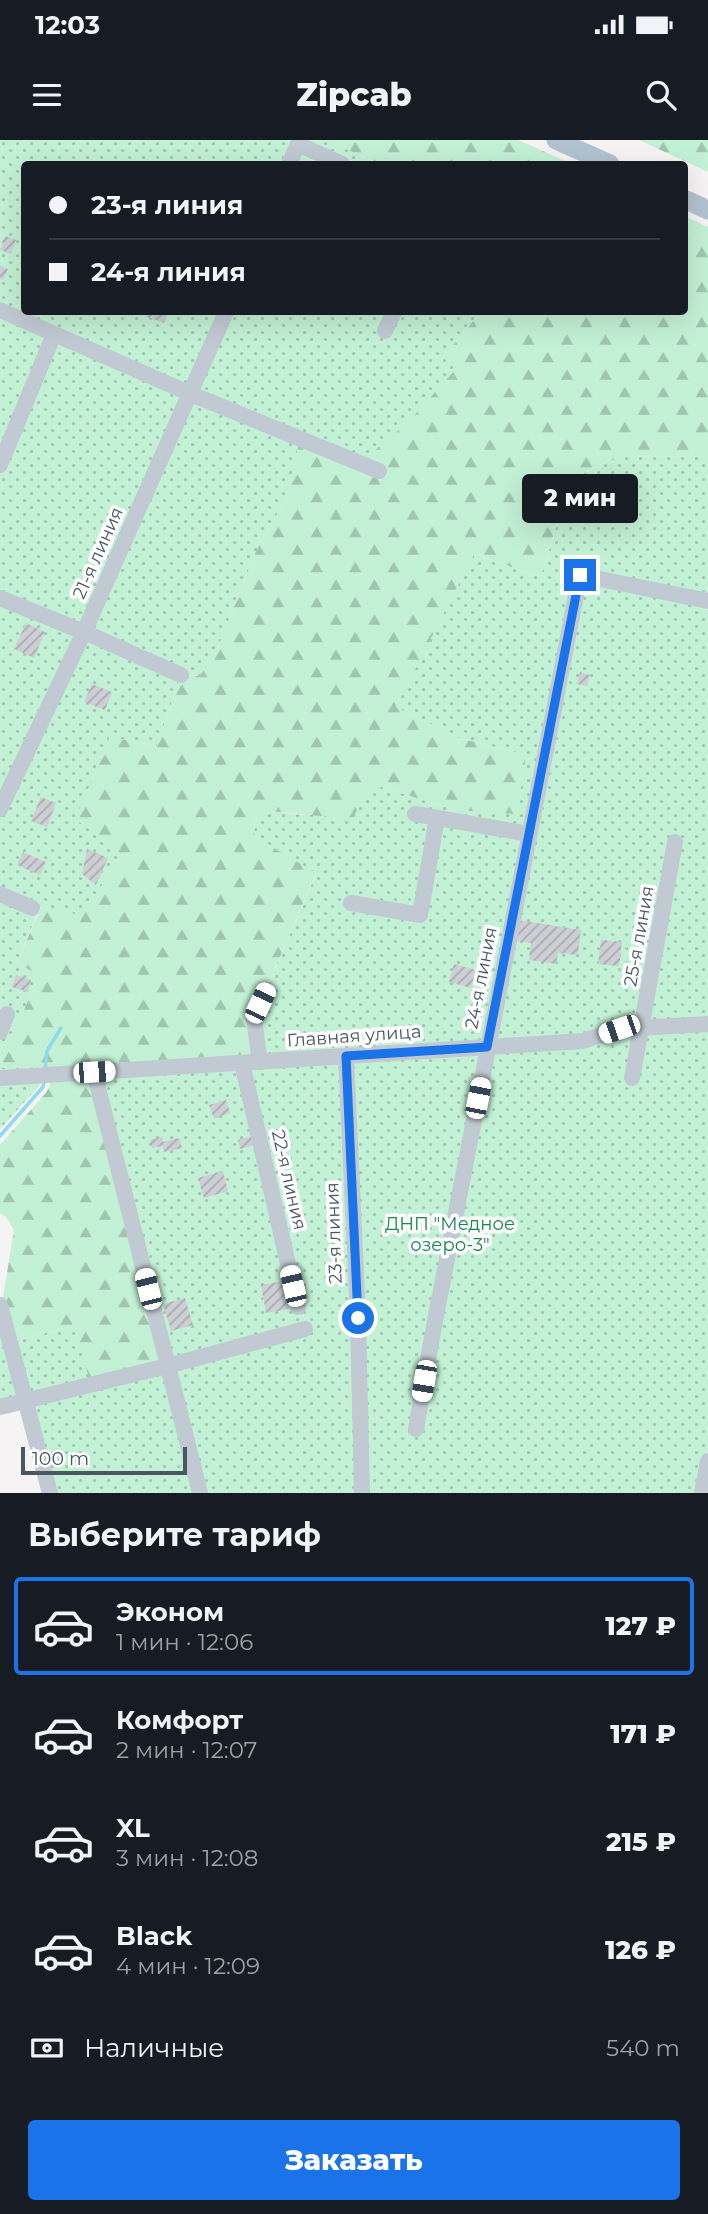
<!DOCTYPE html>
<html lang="ru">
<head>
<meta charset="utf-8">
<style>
  body { margin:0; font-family:Montserrat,sans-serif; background:#242831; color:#f1f3f6; height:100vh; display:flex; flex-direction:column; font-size:26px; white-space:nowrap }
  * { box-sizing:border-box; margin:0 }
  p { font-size:23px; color:#9ea1a6 }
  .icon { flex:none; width:38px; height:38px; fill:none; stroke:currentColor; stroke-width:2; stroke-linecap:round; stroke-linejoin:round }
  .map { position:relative; height:1353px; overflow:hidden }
  .drawer { display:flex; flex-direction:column; background:#171b24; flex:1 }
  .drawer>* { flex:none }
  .guide { position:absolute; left:21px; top:21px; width:667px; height:154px; border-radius:7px; box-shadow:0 7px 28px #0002; display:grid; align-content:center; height:154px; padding:0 28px; background:#171b24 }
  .scale { position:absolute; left:21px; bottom:18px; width:166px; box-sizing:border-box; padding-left:7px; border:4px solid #4a5661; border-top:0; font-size:19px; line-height:24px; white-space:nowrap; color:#4a5661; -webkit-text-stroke:5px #fff; paint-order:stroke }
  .end { position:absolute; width:32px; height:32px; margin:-16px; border:9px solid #1a73e8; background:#fff; box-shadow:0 0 0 4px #fff }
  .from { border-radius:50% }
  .bubble { position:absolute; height:49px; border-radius:7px; background:#171b24; box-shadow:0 7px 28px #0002; font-size:23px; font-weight:800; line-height:49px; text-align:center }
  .car { position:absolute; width:21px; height:42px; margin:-21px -10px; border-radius:9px; box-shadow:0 0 5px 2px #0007; background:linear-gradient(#fff 24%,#345 0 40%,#fff 0 76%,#345 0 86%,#fff 0) }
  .guide b { display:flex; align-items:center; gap:24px; height:66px; font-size:26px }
  .guide b+b { border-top:2px solid #363941 }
  .guide i { width:18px; height:18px; background:#f1f3f6 }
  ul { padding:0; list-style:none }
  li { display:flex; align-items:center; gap:21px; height:98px; margin:0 14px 10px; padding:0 14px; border:4px solid transparent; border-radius:7px }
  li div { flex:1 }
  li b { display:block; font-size:26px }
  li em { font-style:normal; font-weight:800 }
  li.selected { border-color:#1a73e8 }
  li>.icon { width:63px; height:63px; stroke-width:1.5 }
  h2 { padding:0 28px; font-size:32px; line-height:84px }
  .pay { display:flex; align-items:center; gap:18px; height:77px; padding:0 28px; font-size:26px }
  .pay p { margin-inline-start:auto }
  .cta { display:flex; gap:14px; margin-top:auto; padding:14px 28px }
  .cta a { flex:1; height:80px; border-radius:7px; background:#1a73e8; color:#fff; font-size:28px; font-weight:800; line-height:80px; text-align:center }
  .status { display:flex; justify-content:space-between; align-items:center; height:49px; padding:0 35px; background:#171b24; direction:ltr }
  .status svg { height:19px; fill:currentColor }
  header { display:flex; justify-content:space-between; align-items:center; height:91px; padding:0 28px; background:#171b24; font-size:32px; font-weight:800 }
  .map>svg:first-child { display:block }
  .green { fill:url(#green-dots) }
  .forest { fill:url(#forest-firs) }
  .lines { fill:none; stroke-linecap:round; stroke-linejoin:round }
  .stream { stroke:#90daee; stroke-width:3.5 }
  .building { fill:url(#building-hatch) }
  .minor { stroke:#c1cad2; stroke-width:16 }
  .major { stroke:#b3c2d1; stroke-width:19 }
  .route { stroke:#1a73e8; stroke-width:9 }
  .labels { text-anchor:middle; stroke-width:7; stroke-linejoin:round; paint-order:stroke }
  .street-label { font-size:18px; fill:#4a5661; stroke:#fff }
  .park-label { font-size:18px; fill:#17864f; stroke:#fff }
</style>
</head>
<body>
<div class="status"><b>12:03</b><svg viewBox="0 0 49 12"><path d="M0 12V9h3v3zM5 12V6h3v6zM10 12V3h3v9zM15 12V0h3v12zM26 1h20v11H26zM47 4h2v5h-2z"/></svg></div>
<header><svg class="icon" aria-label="menu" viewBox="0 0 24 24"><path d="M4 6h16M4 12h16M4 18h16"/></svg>Zipcab<svg class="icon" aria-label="search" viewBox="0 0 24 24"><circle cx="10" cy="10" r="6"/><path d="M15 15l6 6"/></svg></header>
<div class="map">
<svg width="708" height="1353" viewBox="0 0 708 1353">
  <defs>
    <pattern id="green-dots" width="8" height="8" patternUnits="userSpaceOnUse" patternTransform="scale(1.75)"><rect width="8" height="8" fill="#c3f1d5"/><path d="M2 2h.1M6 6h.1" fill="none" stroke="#a0c6b0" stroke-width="1.8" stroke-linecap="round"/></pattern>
    <pattern id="forest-firs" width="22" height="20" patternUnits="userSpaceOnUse" patternTransform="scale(1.75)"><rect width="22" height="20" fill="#c3f1d5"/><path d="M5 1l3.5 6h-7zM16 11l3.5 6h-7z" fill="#a0c6b0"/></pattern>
    <pattern id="building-hatch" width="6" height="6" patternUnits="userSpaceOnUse" patternTransform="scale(1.75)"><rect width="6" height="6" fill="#cdcfd5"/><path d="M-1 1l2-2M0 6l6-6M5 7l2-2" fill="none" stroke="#a8abb0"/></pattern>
  </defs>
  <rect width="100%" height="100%" fill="#f5f3f3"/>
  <g class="green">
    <polygon points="0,0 326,0 379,24 24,24 24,172 481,172 443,217 457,229 407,283 360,324 300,300 286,359 256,411 213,520 199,536 181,535 157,606 109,597 123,715 81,776 40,767 17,823 38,834 32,853 0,919"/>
    <polygon points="708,316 708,1353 50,1353 25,1261 0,1267 0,1170 10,1202 74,1186 94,932 260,863 316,734 254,696 255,679 269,671 303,675 372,644 455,670 526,615 459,598 395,567 474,414 541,437 570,340 616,317"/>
    <polygon points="39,927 40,945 0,989 0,928"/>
  </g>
  <g class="forest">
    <polygon points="326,0 518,0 572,24 379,24"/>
    <polygon points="639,0 708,0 708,32"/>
    <path d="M684,76l24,11v229l-92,1 -46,22 -29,98 -67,-23 -78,153 63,31 67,17 -9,59 -62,-4 -83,-26 -20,35 -83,-8 -14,8 -1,17 62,37 -56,130 -2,59 -164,10 73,294 -76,18 -17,-58 -64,16 -9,-32 13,-80 -8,-13 -6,-4v-68l44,-50c8,-10 7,-16 5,-28l-49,1v-9l32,-66 5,-19 -20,-11 24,-56 40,8 42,-60 -48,-36 35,-82 47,9 24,-71 18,1 14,-16 43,-109 30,-52 14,-60 60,24 47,-40 49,-54 -13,-12 38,-45h203z"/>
  </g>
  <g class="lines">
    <g class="stream">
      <polyline points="45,930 47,911 61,888"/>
      <polyline points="0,996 43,947 44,941"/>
    </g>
  </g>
  <g class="building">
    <polygon points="5,96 16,100 11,114 0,110"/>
    <polygon points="0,126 8,129 3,140 0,139"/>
    <polygon points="149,172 168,172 164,183 147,177"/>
    <polygon points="26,483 45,492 34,518 14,509"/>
    <polygon points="580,532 590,535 587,546 577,544"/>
    <polygon points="92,544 112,552 105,570 84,562"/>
    <polygon points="41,657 56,663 47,687 31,681"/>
    <polygon points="87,709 108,718 96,745 82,734"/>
    <polygon points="23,712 46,722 40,735 17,725"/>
    <polygon points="518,780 581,790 578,815 558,813 556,824 529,820 531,803 515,801"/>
    <polygon points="601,800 622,802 619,826 598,824"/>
    <polygon points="454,824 476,830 471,848 449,842"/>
    <polygon points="16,835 31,840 28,852 12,847"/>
    <polygon points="226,960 230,973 214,979 209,965"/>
    <polygon points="252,996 255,1005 240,1009 238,1000"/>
    <polygon points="162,997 163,1002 179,998 182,1008 164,1012 163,1006 152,1008 150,1000"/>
    <polygon points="223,1031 228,1051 204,1058 198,1038"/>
    <polygon points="284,1141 289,1169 266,1173 261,1145"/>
    <polygon points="185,1158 193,1185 171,1191 163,1164"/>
  </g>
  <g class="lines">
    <g class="minor">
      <polyline points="289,24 298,4 342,24"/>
      <polyline points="0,170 191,254 379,331"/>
      <polyline points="385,191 394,172"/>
      <polyline points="0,325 54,194"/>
      <polyline points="0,458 84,492 181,535"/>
      <polyline points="0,669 84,492 226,172"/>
      <polyline points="415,674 529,694"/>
      <polyline points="0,754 32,768"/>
      <polyline points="351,763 420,775 437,678"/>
      <polyline points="0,892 7,874"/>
      <polyline points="346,916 358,1178 362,1353"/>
      <polyline points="260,922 254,879 266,850"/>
      <polyline points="242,923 298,1167"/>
      <polyline points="94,932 200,1353"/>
      <polyline points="0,938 583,901 619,889 708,884"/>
      <polyline points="632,938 675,702"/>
      <polyline points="0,1165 50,1353"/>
      <polyline points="0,1267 167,1226 305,1189"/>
      <polyline points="416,1289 434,1186 580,435 708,461"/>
      <polyline points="702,1353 708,1321"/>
    </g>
    <g class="major">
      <polyline points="556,0 610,24"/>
      <polyline points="684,59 708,70"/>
    </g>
  </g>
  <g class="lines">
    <polyline class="route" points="358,1178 346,916 487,907 580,435"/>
  </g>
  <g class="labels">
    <g class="street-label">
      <text transform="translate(98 413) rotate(-66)" y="6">21-я линия</text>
      <text transform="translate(639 796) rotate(-80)" y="6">25-я линия</text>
      <text transform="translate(481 838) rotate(-79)" y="6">24-я линия</text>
      <text transform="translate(354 896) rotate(-4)" y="6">Главная улица</text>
      <text transform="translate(289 1040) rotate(77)" y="6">22-я линия</text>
      <text transform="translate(334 1093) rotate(-92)" y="6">23-я линия</text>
    </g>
    <g class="park-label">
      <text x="450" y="1090">ДНП "Медное<tspan x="450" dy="21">озеро-3"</tspan></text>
    </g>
  </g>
</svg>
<div class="scale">100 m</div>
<i class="end from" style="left:358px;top:1178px"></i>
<i class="end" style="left:580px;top:435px"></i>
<div class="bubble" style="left:522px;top:334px;width:116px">2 мин</div>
<i class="car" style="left:260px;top:863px;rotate:25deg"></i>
<i class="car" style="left:619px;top:889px;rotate:251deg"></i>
<i class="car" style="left:94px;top:932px;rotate:87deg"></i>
<i class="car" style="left:478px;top:958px;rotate:11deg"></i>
<i class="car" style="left:293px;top:1146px;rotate:347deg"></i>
<i class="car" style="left:148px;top:1149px;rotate:346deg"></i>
<i class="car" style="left:424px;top:1241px;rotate:190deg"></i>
<div class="guide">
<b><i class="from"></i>23-я линия</b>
<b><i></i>24-я линия</b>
</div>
</div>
<section class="drawer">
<h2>Выберите тариф</h2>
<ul>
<li class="selected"><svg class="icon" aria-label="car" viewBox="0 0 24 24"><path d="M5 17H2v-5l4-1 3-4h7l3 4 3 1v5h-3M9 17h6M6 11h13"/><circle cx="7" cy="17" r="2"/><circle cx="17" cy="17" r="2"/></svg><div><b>Эконом</b><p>1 мин · 12:06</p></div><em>127 ₽</em></li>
<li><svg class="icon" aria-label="car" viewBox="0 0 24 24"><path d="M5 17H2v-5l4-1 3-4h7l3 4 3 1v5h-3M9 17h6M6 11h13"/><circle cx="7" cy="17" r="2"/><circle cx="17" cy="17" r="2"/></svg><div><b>Комфорт</b><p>2 мин · 12:07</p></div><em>171 ₽</em></li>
<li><svg class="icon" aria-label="car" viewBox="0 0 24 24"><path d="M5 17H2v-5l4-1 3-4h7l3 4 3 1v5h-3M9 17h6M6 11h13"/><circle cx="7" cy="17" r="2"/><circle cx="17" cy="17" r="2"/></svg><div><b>XL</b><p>3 мин · 12:08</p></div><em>215 ₽</em></li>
<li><svg class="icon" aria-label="car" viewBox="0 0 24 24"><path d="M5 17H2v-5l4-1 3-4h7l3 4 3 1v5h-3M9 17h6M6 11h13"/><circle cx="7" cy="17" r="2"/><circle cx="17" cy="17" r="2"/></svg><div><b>Black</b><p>4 мин · 12:09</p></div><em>126 ₽</em></li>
</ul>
<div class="pay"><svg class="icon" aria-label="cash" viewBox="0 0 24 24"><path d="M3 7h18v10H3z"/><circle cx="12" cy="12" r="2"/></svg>Наличные<p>540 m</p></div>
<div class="cta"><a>Заказать</a></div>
</section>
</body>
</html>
